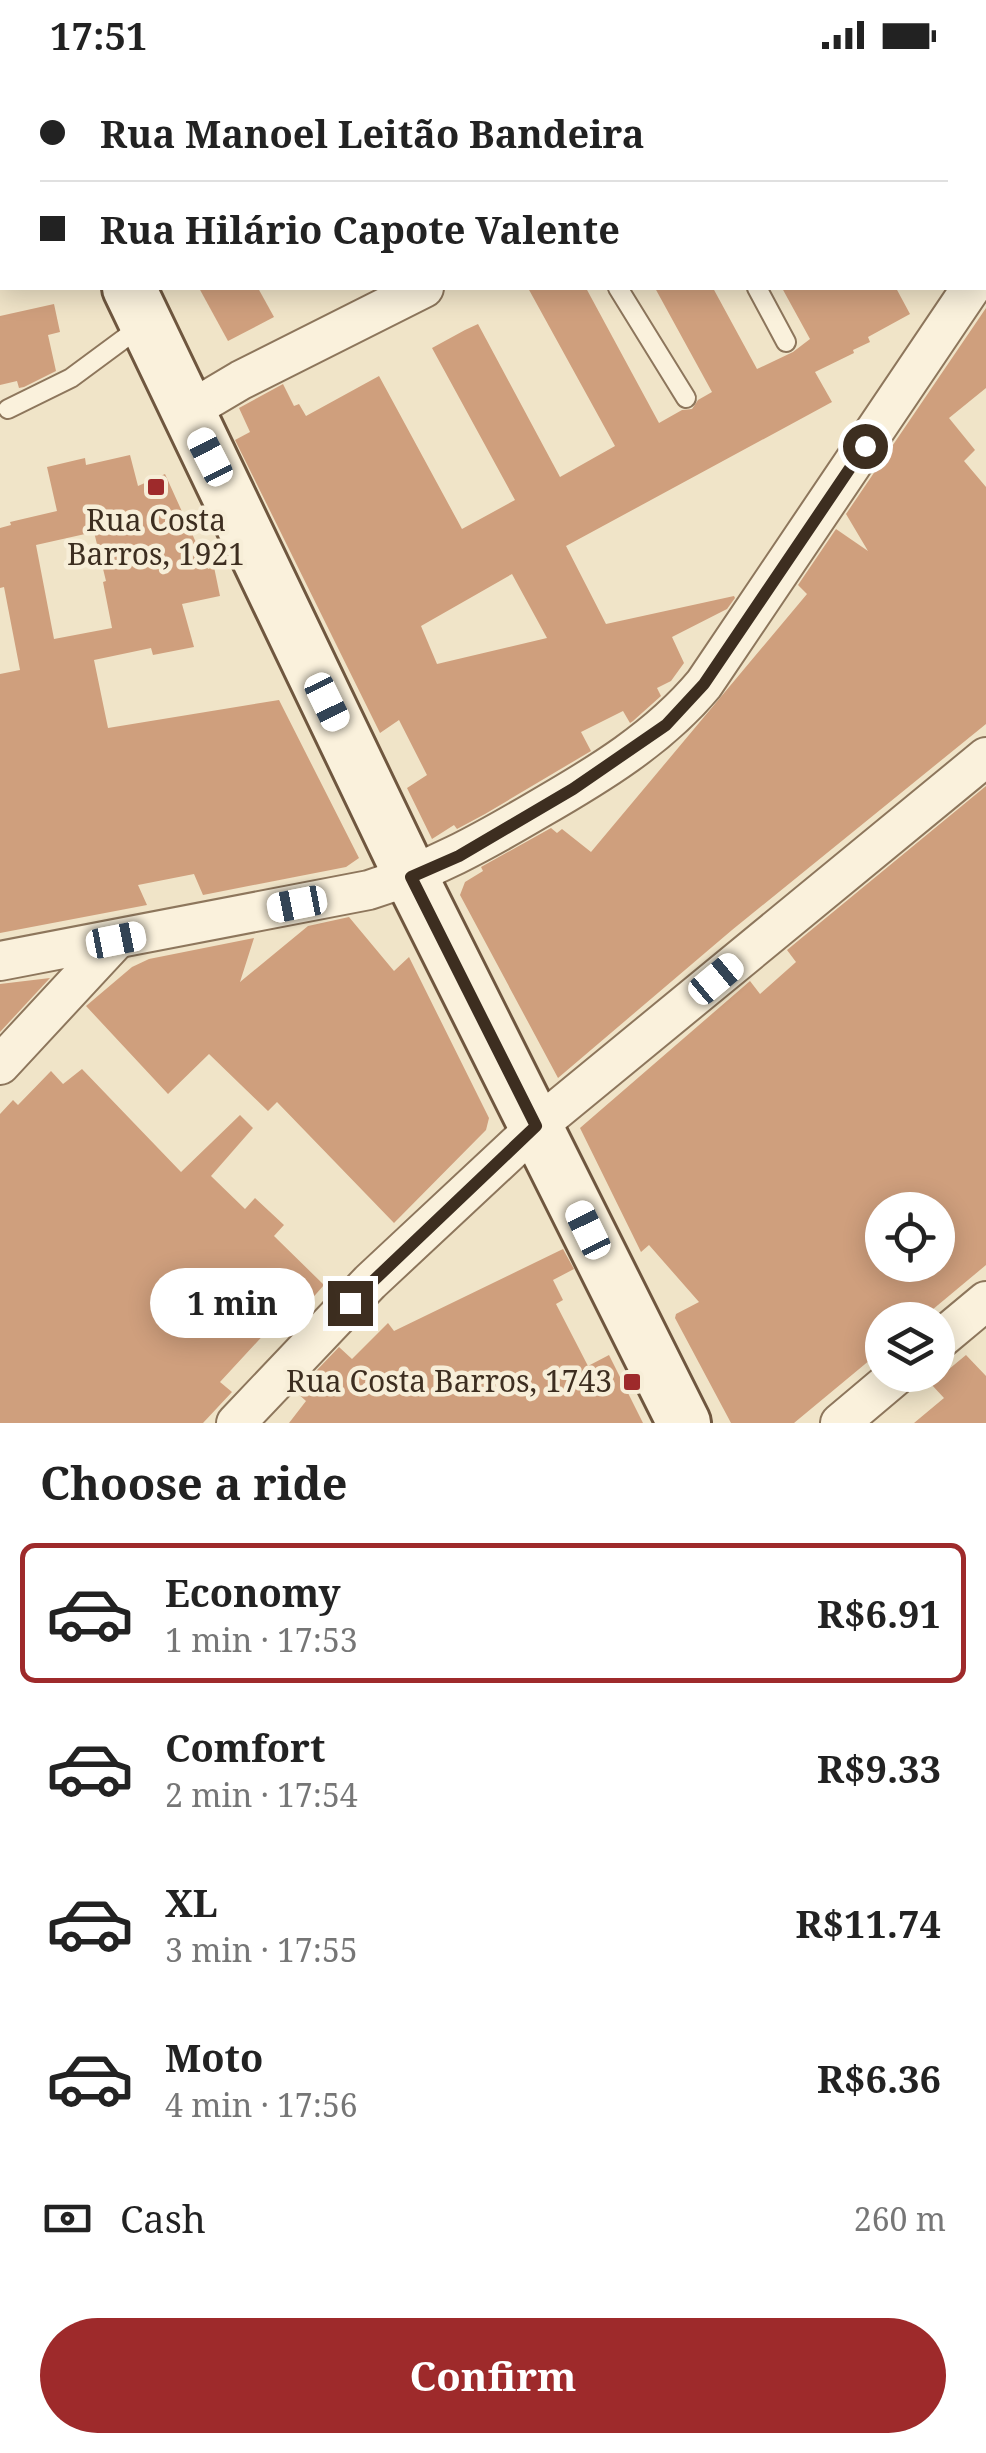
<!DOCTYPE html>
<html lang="en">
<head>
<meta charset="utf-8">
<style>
  body { margin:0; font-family:"Noto Serif",serif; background:#f2f2f2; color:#222; height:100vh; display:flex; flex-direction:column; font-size:38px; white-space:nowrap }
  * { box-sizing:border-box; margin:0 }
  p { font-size:32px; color:#767676 }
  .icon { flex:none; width:55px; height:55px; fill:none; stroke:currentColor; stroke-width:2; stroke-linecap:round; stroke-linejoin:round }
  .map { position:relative; height:1353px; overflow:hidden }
  .side { display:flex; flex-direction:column; background:#fff; flex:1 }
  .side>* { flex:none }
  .guide { position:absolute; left:0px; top:0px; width:988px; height:220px; box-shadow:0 5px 25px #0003; display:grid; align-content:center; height:220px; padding:0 40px; background:#fff }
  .tools { position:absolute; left:865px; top:1122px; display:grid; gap:20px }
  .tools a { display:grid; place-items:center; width:90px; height:90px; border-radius:50%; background:#fff; box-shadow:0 5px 25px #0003; font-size:50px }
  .end { position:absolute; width:45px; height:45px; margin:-22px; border:12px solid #3d2e20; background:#fff; box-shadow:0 0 0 5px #fff }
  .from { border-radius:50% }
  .bubble { position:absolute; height:70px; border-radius:35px; background:#fff; box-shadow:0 5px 25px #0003; font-size:32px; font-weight:700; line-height:70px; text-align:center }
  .car { position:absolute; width:30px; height:60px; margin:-30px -15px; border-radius:12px; box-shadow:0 0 8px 2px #0007; background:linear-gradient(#fff 24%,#345 0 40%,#fff 0 76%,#345 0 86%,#fff 0) }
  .guide b { display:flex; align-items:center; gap:35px; height:95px; font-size:38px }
  .guide b+b { border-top:2px solid #e0e0e0 }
  .guide i { width:25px; height:25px; background:#222 }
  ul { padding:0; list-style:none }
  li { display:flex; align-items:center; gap:30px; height:140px; margin:0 20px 15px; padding:0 20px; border:5px solid transparent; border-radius:15px }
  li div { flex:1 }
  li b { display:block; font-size:38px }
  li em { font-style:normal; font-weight:700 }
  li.selected { border-color:#9e2a2b }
  li>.icon { width:90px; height:90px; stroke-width:1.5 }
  h2 { padding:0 40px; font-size:45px; line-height:120px }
  .pay { display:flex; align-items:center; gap:25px; height:110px; padding:0 40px; font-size:38px }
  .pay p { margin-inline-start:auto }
  .action { display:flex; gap:20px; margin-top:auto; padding:20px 40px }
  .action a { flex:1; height:115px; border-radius:60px; background:#9e2a2b; color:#fff; font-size:40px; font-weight:700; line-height:115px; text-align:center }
  .status { display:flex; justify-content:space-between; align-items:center; height:70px; padding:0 50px; background:#fff; direction:ltr }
  .status svg { height:28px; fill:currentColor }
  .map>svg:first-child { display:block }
  .building { fill:#cf9f7d; fill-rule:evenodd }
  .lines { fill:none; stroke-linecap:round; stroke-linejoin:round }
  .lane-casing { stroke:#8d765c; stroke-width:22 }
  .street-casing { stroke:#8d765c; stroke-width:42 }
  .secondary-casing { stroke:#6f573f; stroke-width:58 }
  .path { stroke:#8d765c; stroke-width:5; stroke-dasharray:8 5; stroke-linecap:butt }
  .lane { stroke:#faf1dc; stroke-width:18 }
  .street { stroke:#faf1dc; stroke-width:38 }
  .secondary { stroke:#faf1dc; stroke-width:52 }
  .route { stroke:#3d2e20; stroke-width:12 }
  .poi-dot { fill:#9e2a2b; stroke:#f7eed8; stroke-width:4 }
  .labels { text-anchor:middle; stroke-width:9; stroke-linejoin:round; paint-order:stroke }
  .poi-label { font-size:30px; fill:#3d2e20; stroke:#f7eed8 }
</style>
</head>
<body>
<div class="status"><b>17:51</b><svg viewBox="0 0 49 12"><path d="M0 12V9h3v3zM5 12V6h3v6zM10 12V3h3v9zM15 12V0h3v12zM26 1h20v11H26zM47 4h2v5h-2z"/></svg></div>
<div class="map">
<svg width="986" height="1353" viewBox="0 0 986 1353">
  <rect width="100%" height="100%" fill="#f0e4c8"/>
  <g class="building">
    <polygon points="199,218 258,218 274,247 228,271"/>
    <path d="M528,218h58l73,135 23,-13 10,-1 6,-9 14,-8 -57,-104h58l44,81 36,-17 17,-13 -28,-51h114l14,26 -42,23 2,5 -17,8 1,3 -39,19 17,30 -266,144 40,78 128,-28 1,2 -8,11 -55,28 12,26 -13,18 -14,7 4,8 -28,25 -3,2 -7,-12 -42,21 10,19 -106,63 -28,15 -3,-4 -22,14 -25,-51 20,-13 -28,-55 -19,13 -145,-293 15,-8 -11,-24 44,-24 11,22 5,-2 7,12 73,-40 83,153 53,-29 -83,-152 33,-18 13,-6 82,153 55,-31zM512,504l35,64 -110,26 -16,-38z"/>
    <polygon points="54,234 60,262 48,265 56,301 24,317 19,318 17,311 0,315 0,246"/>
    <polygon points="986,238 986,318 949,348 975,380 964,391 986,417 986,654 732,860 558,1008 460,825 465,812 483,801 481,797 551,758 557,763 562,759 591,782 807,524 798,515 836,459 868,481 846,444"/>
    <path d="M130,385l8,31 27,-12 43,95 6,-2 6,29 -38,8 12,43 -41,8 -2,-7 -57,12 14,68 171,-28 80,158 -13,9 -143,28 -9,-21 -56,11 9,20 -147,28v-259l20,-4 -16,-83 -4,1v-60l11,-3 -1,-3 47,-11 -10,-44 38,-9 1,7zM94,462l12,49 -3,1 9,46 -58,11 -18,-94z"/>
    <path d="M986,716v479l-66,55h-38v30l-88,73h-63l-56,-105 1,-4 23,-12 -50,-57 -8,7 -61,-124 170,-147 10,13 36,-32 -9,-12zM882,1140h56v55h-56z"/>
    <polygon points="349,847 394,901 409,887 489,1048 486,1060 394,1153 277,1032 268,1041 209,984 168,1024 86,936 132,897 149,889 254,868 240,912 308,856"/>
    <polygon points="50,908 0,962 0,914"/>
    <polygon points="82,999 181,1102 240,1045 253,1058 211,1106 245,1139 255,1128 284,1155 274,1166 324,1215 294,1249 286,1242 282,1245 220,1312 232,1322 203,1353 0,1353 0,1044 13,1030 18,1035 51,1001 63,1014"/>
    <polygon points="563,1179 574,1199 553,1210 563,1230 556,1234 588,1296 609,1285 643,1353 289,1353 306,1331 296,1322 339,1277 352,1289 388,1253 394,1261"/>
    <polygon points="966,1285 986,1306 986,1353 914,1353 944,1328 931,1314"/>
  </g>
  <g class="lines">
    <defs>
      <g id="lane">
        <polyline points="0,191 2,190"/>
        <polyline points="618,218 686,328"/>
        <polyline points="757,218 786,272"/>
        <polyline points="8,339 71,308 140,257"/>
      </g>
      <g id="street">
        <polyline points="837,2 841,0"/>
        <polyline points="187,342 241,310 424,218"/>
        <path d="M0,891l369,-71c63,-20 112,-47 168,-80 61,-35 122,-72 167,-126l267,-396"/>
        <polyline points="0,995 116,870"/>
        <polyline points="938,1271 986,1231"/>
        <polyline points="236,1353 370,1212 536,1057 986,687"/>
        <polyline points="840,1353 897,1305"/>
      </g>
      <g id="secondary">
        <polyline points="17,0 18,2"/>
        <polyline points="129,218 411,807 684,1353"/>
      </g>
    </defs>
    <use href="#lane" class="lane-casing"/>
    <use href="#street" class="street-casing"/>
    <use href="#secondary" class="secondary-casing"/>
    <g class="path">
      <polyline points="377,0 378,2"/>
      <polyline points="426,2 431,0"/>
    </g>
    <use href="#lane" class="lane"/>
    <use href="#street" class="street"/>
    <use href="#secondary" class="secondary"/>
  </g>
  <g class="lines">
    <polyline class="route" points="350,1233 536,1056 411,807 459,786 573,719 666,655 704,614 865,376"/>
  </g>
  <g class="poi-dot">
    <rect x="146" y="407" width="20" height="20" rx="5"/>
    <rect x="622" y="1302" width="20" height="20" rx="5"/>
  </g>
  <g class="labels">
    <g class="poi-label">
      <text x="156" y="461">Rua Costa<tspan x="156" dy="34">Barros, 1921</tspan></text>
      <text x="612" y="1322" text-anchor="end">Rua Costa Barros, 1743</text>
    </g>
  </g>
</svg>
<div class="tools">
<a><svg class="icon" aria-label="locate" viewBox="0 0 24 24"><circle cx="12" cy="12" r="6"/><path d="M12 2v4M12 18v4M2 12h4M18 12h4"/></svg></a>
<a><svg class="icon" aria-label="layers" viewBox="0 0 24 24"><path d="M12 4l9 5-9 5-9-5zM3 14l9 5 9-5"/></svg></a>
</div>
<i class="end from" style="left:865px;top:376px"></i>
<i class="end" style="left:350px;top:1233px"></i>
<div class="bubble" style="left:150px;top:1198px;width:165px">1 min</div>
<i class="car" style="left:210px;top:387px;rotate:333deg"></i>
<i class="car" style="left:327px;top:632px;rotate:154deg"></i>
<i class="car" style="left:297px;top:834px;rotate:259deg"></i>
<i class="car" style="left:116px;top:870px;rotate:79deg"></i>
<i class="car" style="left:716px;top:909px;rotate:50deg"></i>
<i class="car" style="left:588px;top:1160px;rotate:334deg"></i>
<div class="guide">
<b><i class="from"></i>Rua Manoel Leitão Bandeira</b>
<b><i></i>Rua Hilário Capote Valente</b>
</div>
</div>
<section class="side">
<h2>Choose a ride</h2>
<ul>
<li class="selected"><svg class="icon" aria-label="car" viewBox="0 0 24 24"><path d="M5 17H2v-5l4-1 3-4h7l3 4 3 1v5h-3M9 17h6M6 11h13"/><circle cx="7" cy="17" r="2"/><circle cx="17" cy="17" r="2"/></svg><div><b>Economy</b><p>1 min · 17:53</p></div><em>R$6.91</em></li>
<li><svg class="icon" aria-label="car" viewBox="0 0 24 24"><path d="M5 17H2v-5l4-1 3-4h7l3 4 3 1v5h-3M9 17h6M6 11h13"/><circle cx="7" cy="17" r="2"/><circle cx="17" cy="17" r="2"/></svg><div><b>Comfort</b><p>2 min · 17:54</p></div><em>R$9.33</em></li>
<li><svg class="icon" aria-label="car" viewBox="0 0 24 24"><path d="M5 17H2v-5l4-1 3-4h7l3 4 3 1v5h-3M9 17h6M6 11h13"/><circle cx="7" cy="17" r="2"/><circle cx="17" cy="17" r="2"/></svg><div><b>XL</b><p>3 min · 17:55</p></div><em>R$11.74</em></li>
<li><svg class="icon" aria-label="car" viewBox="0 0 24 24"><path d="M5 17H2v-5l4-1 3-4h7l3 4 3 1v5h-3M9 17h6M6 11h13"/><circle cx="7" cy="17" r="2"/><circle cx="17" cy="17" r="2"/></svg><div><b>Moto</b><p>4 min · 17:56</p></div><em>R$6.36</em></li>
</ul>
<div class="pay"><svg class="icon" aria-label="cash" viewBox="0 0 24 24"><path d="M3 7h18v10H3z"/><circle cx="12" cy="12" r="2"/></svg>Cash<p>260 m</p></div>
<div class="action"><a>Confirm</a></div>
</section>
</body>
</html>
